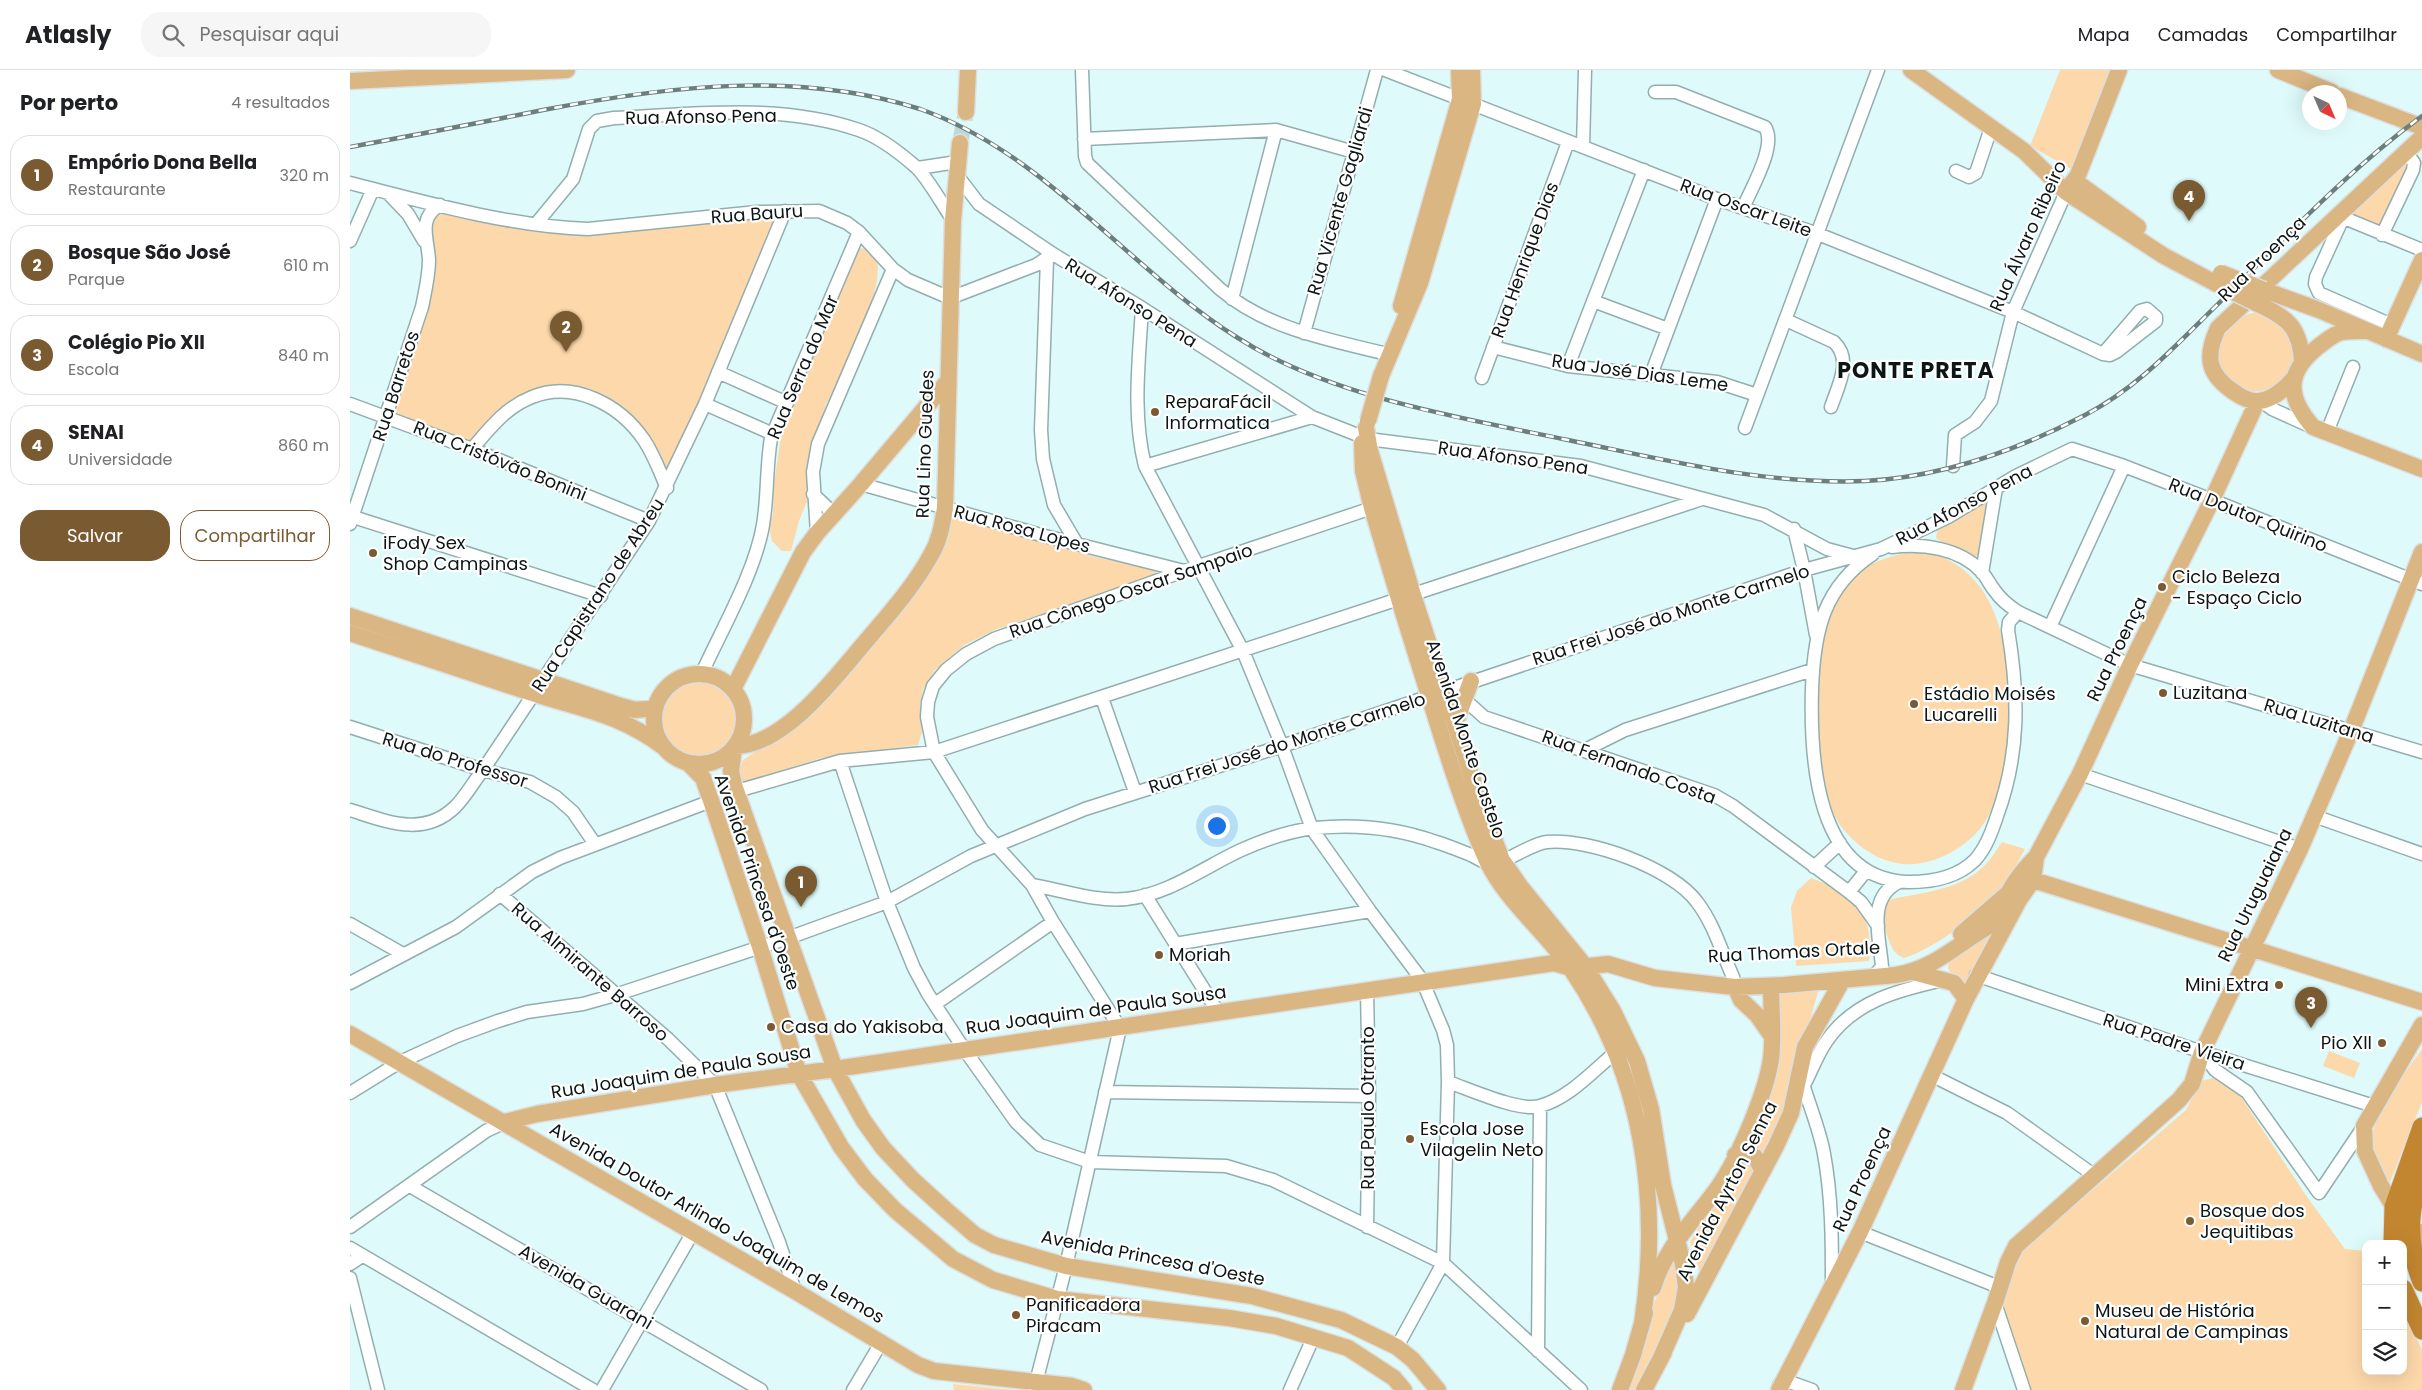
<!DOCTYPE html>
<html lang="pt">
<meta charset="utf-8">
<style>
:root{--surface:#fff;--page:#f6f6f6;--text:#202124;--muted:#757577;--line:#e0e0e0;--accent:#7a5a30}
body{margin:0;font-family:Poppins,sans-serif;background:var(--page);color:var(--text)}
.controls{position:absolute;right:15px;bottom:15px;display:grid;overflow:hidden;border-radius:10px;box-shadow:0 5px 20px #0002}
.controls button{width:45px;height:45px;display:grid;place-items:center;padding:0;border:0;border-bottom:1px solid var(--line);background:var(--surface);color:var(--text);font:25px sans-serif}
.compass{position:absolute;left:1952px;top:15px;width:45px;height:45px;border-radius:50%;background:var(--surface);box-shadow:0 5px 20px #0002;rotate:136deg}
.you{position:absolute;left:866px;top:755px;width:18px;height:18px;margin:-12px;border:4px solid #fff;border-radius:50%;background:#1a73e8;box-shadow:0 0 0 8px #1a73e833}
.badge{display:grid;place-items:center;width:32px;height:32px;border-radius:50%;background:var(--accent);color:#fff;font-size:16px;font-weight:700}
.pin{position:absolute;translate:-50% -41px;filter:drop-shadow(0 1px 2px #0008)}
.pin::after{content:'';position:absolute;top:26px;width:18px;height:15px;background:inherit;clip-path:polygon(0 0,100% 0,50% 100%)}
.list{margin:0;padding:0;list-style:none}
h2{display:flex;justify-content:space-between;align-items:center;height:65px;margin:0;padding:0 20px;font-size:21px}
h2 small{font-size:16px;font-weight:400;color:var(--muted)}
.list li{display:grid;grid-template-columns:32px 1fr auto;gap:15px;align-items:center;box-sizing:border-box;height:80px;margin:0 10px 10px;padding:0 10px;border:1px solid var(--line);border-radius:20px}
.list b{display:block;font-size:19px;white-space:nowrap}
.list p{margin:0;font-size:16px;white-space:nowrap;color:var(--muted)}
.list em{font-size:16px;font-style:normal;color:var(--muted)}
.actions{display:flex;gap:10px;padding:15px 20px}
.actions a{flex:1;padding:11px 0;border:1px solid var(--accent);border-radius:20px;text-align:center;font-size:18px;color:var(--accent)}
.actions .main{background:var(--accent);color:#fff}
.icon{flex:none;width:28px;height:28px;fill:none;stroke:currentColor;stroke-width:2;stroke-linecap:round;stroke-linejoin:round}
.map{position:relative;flex:none;width:2072px;height:1320px;overflow:hidden}
header{display:flex;align-items:center;gap:30px;box-sizing:border-box;height:70px;padding:0 25px;background:var(--surface);border-bottom:1px solid var(--line)}
header strong{font-size:24px}
nav{display:flex;gap:28px;margin-inline-start:auto;font-size:18px}
.search{width:350px;height:45px;background:var(--page);display:flex;align-items:center;gap:12px;box-sizing:border-box;padding:0 18px;border-radius:20px;color:var(--muted);font-size:19px}
main{display:flex}
aside{flex:1;background:var(--surface)}
.map>svg:first-child{display:block}
.green{fill:#fdd8aa}
.lines{fill:none;stroke-linecap:round;stroke-linejoin:round}
.major-tunnel{stroke:#bed8d8;stroke-width:16;stroke-dasharray:16 8;stroke-linecap:butt}
.minor-casing{stroke:#93aeae;stroke-width:15}
.major-casing{stroke:#dddede;stroke-width:19}
.highway-casing{stroke:#dddede;stroke-width:21}
.minor{stroke:#fff;stroke-width:12}
.major{stroke:#dab683;stroke-width:16}
.highway{stroke:#c28630;stroke-width:19}
.rail-casing{stroke:#6c7e7e;stroke-width:4.5}
.rail{stroke:#fff;stroke-width:2.5;stroke-dasharray:8;stroke-linecap:butt}
.major-bridge-casing{stroke:#dddede;stroke-width:19;stroke-linecap:butt}
.major-bridge{stroke:#dab683;stroke-width:16}
.poi-dot{fill:#7a5a30;stroke:#fff;stroke-width:2}
.labels{text-anchor:middle;stroke-width:4.5;stroke-linejoin:round;paint-order:stroke}
.street-label{font-size:18px;fill:#0c1616;stroke:#fff}
.poi-label{font-size:18px;fill:#0c1616;stroke:#fff;text-anchor:start}
.district-label{font-size:22px;font-weight:bold;letter-spacing:1px;fill:#0c1616;stroke:#fff}
</style>
<header>
<strong>Atlasly</strong>
<div class="search"><svg class="icon" aria-label="search" viewBox="0 0 24 24"><circle cx="10" cy="10" r="6"/><path d="M15 15l6 6"/></svg>Pesquisar aqui</div>
<nav><a>Mapa</a><a>Camadas</a><a>Compartilhar</a></nav>
</header>
<main>
<aside>
<h2>Por perto<small>4 resultados</small></h2>
<ul class="list">
<li><span class="badge">1</span><div><b>Empório Dona Bella</b><p>Restaurante</p></div><em>320 m</em></li>
<li><span class="badge">2</span><div><b>Bosque São José</b><p>Parque</p></div><em>610 m</em></li>
<li><span class="badge">3</span><div><b>Colégio Pio XII</b><p>Escola</p></div><em>840 m</em></li>
<li><span class="badge">4</span><div><b>SENAI</b><p>Universidade</p></div><em>860 m</em></li>
</ul>
<div class="actions"><a class="main">Salvar</a><a>Compartilhar</a></div>
</aside>
<div class="map">
<svg width="2072" height="1320" viewBox="0 0 2072 1320">
<rect width="100%" height="100%" fill="#defafa"/>
<path class="green" d="M1710,0H1763L1723,100L1680,76Z
M2057,93L2063,95L2033,157L2001,145Z
M82,139L214,159L435,141L317,418L294,370L240,327H182L122,379L35,346L63,261Z
M511,178L525,182L528,196L527,211L520,242L499,296L476,334L460,424L449,451L441,481H432L422,471L419,457L423,444L424,414L434,345L441,311L449,284L480,222L488,195Z
M1910,242L1933,251L1948,283C1945,290 1944,299 1940,305C1938,309 1931,312 1928,314C1892,338 1851,297 1875,262C1885,248 1893,244 1910,242Z
M1633,433H1638L1629,487C1626,487 1588,471 1586,468L1587,461Z
M599,446L741,486L805,500L807,507L647,559L614,575L585,600L573,619L570,634L572,662L568,675L471,688L393,713L388,707L393,690L458,647L564,520L596,475Z
M1560,482C1569,483 1580,483 1589,486C1652,510 1659,586 1660,644C1660,677 1653,716 1639,745C1623,776 1581,800 1546,793C1526,789 1507,776 1494,760C1453,712 1456,539 1510,501C1525,490 1543,486 1560,482Z
M311 650a39 39 0 1 1 78 0a39 39 0 1 1-78 0Z
M1652,772L1675,779C1669,789 1664,800 1658,810C1638,839 1588,877 1554,888C1551,887 1547,885 1545,882C1539,876 1530,844 1533,837C1535,833 1538,831 1542,829C1574,822 1612,820 1636,794C1642,788 1647,779 1652,772Z
M1461,808C1502,822 1526,846 1519,891L1446,896L1441,837L1447,821Z
M1640,864L1614,915L1603,907L1598,898L1600,889Z
M1469,919L1460,950L1443,990L1435,1038L1413,1082L1397,1074L1425,923Z
M2072,979V1032L2038,1117C2034,1109 2024,1099 2023,1090C2014,1049 2051,1010 2072,979Z
M1979,981L2010,993L2004,1008L1973,996Z
M1866,1007L1891,1027L1955,1124L1995,1179L2016,1181V1301H2053V1239L2072,1280V1320H1679L1651,1233L1674,1179L1836,1040L1851,1011Z
M1399,1092L1406,1101L1352,1209L1340,1172L1391,1093Z
M1323,1188L1329,1208V1228L1288,1320H1275L1303,1236Z
M603,1314L662,1320H604Z"/>
<g class="lines">
<path class="major-tunnel" d="M610,73L616,42"/>
<defs>
<path id="minor" d="M732,0L735,86L737,93L870,219C918,260 982,270 1041,285
M1035,0L1367,129L1468,164L1663,242L1753,284L1760,285L1766,282L1806,251V247L1797,239L1790,241L1753,284
M1305,22H1326L1415,57C1427,75 1402,117 1394,136
M734,69L926,60L1004,82
M1233,77L1235,0
M568,98L607,92
M1606,101L1619,107L1626,103L1641,58
M606,104L629,134L703,184L792,238L962,347L1018,369L1231,396L1414,445L1477,479L1503,486
M0,113C73,132 163,157 238,159L407,142L469,141L497,153L509,162L543,199L558,210L600,228L686,195L703,184
M38,123L58,144L74,171
M1987,145L2072,180
M1993,148L1966,207L1965,214L1969,223L2042,255
M186,154L223,109L239,59L247,51L264,48C344,44 431,33 509,60C530,67 550,83 566,97C578,108 593,136 603,150
M2032,165L2063,100L2064,93L2056,82
M0,171L23,119
M697,189L691,360L693,389L704,435L727,474
M882,229L926,60
M1243,231L1318,259
M792,238C789,291 782,344 795,396L893,581L932,676L962,759L1020,841L1072,910L1093,960L1097,975L1098,1012L1093,1193L1047,1277
M1436,250L1484,272C1503,290 1488,316 1481,337
M954,263L1027,0
M1143,277L1218,296L1367,312L1407,325
M1218,296L1294,100
M368,302L437,333
M1301,305L1367,129
M1132,308L1218,72
M1911,331L1922,339L1962,357
M0,334L122,379L299,451
M355,334L423,364
M1395,358L1528,0
M1977,362L2003,297
M122,379C139,359 156,337 182,327C224,310 270,335 294,370C304,385 310,402 317,418
M795,396L962,347
M1603,396L1605,365L1625,352L1641,331L1663,242L1716,122
M511,414L691,465L834,501
M463,424L484,444
M0,446L251,526
M0,454L72,237C75,222 79,206 79,190C78,169 67,148 90,135
M1444,459L1454,500L1466,565
M467,463L463,402L468,374L543,199
M1542,477C1572,473 1610,478 1632,502C1637,508 1640,515 1645,521C1651,530 1659,536 1668,542L1780,595L2072,682
M1523,484C1473,517 1464,562 1462,619C1460,687 1465,810 1559,812C1583,812 1607,808 1625,790C1636,778 1642,761 1647,746C1670,683 1669,626 1658,560L1659,552L1668,542
M1632,503L1646,418
M1700,557L1774,396
M352,603C372,559 405,502 413,455C418,426 416,397 421,368L509,162
M752,628L785,722
M1114,629L1134,647L1364,725L1383,736L1499,822L1511,832L1528,856
M0,657L133,700L180,712L206,727L223,742L245,774
M1235,680L1275,660L1462,600
M490,691L537,832L564,898L578,924L614,979L666,1052L690,1075L740,1092L876,1096L923,1110L1093,1193L1231,1320
M1730,704L1950,779
M387,721L490,691L584,682L1352,429
M0,740C36,751 73,768 105,737C116,726 124,711 133,700L299,451L355,334L435,141
M1964,746L2072,784
M1464,797L1490,773
M682,815C712,820 746,832 776,829C817,825 853,798 889,781C913,770 938,761 965,758C1005,754 1047,758 1086,772C1096,775 1106,779 1116,783C1123,785 1130,791 1138,793C1154,796 1178,774 1197,772C1239,768 1322,798 1347,832C1364,854 1372,883 1383,907L1385,917
M1499,822L1516,801
M150,824L318,969L365,1015L429,1172L445,1221
M795,825L868,942
M0,854L53,884
M825,874L1020,841
M1626,905L1852,982L2024,1036
M1522,908L1532,897C1530,867 1516,828 1549,812
M0,913L106,857L182,802L210,788L361,731
M1017,919L1019,1026L1017,1157
M585,934L703,852
M1852,982L1865,1000L1897,1022L1969,1123L2014,1056
M1583,1006L1657,1043L1745,1106
M1098,1012C1119,1019 1169,1042 1190,1036C1222,1027 1246,997 1271,978
M1448,1015L1454,1017C1461,1040 1470,1061 1474,1084C1482,1127 1482,1171 1482,1215
M1453,1017C1461,1002 1467,985 1476,972C1503,931 1549,920 1593,910
M755,1022L1019,1026
M0,1023L50,992L107,966L148,951L177,942L233,934L265,925L438,868L537,832L621,786L735,739L932,676L1454,500L1531,479L1598,447L1666,406L1722,379L1774,396L1862,430L2072,514
M60,1116L411,1320
M0,1157L136,1061L155,1052
M1510,1162L1649,1217
M0,1178L243,1320
M0,1194L12,1186
M0,1208L28,1320
M1645,1233L1674,1320
M1188,1281L1190,1037
M1429,1315L1434,1310L1462,1320
M252,1320L343,1162
M503,1320L531,1273
M684,1320L716,1196L770,958L703,852L682,815L632,760L584,682L577,647L578,632L583,616L596,600L616,584L644,569L834,501L1022,438
M940,1320L964,1266"/>
<path id="major" d="M1561,0L1674,81L1716,122L1814,186L1865,213
M1928,0L1982,22
M0,11L217,0
M1990,26L2072,57
M616,42L618,0
M1725,111L1788,157
M1718,119L1728,105L1769,0
M1914,220L1969,240L2072,284
M1906,233C1936,247 1950,256 1952,291
M1051,236L1110,29L1109,0
M2015,261C2008,261 1999,261 1992,262C1983,264 1976,271 1969,276C1936,302 1936,326 1963,357L2072,399
M2036,269L2072,190
M1031,306L1070,213L1123,34L1122,0
M1944,308C1936,318 1922,330 1909,331C1900,332 1891,327 1884,322C1857,304 1855,286 1868,258L2072,67
M1016,358L1020,381L1063,525L1130,732L1152,790L1170,816L1235,896L1263,941L1287,991L1301,1039L1313,1115L1333,1194L1336,1217L1332,1240L1310,1290
M1012,373L1013,401L1022,438C1042,507 1063,576 1085,645C1100,694 1116,744 1137,791C1157,832 1195,861 1221,899C1293,1004 1311,1130 1292,1254
M0,546L271,636L285,640L305,638
M0,563C61,583 121,603 182,623C230,639 270,644 312,676
M304 649a45 45 0 1 1 90 0a45 45 0 1 1-90 0Z
M383,619L453,482L467,463L511,414L598,311
M1105,654L1121,611
M385,676C435,676 487,605 517,570C540,543 564,516 581,485C590,470 592,455 595,438L603,150L610,73
M384,678L381,701L384,715L485,999L513,1050L533,1078L563,1110L596,1140L625,1165L644,1175L716,1196L902,1226L991,1250L1047,1277L1063,1290L1088,1320
M338,693L353,708L365,742L410,877L449,1004L491,1077L515,1109L545,1140L603,1189L643,1210L707,1229L879,1248L926,1256L998,1278L1044,1308L1054,1320
M1683,810L2072,932
M1653,835C1660,816 1672,801 1686,787
M1611,864L1657,824
M1563,902L1604,913L1616,929
M1385,917L1391,930L1407,945L1421,965
M0,964L445,1221L568,1295L584,1301L722,1316L734,1320
M155,1052L187,1044L365,1015L485,999L1204,893L1221,898L1258,894L1305,908L1385,917L1434,915L1546,905C1577,900 1598,883 1623,866C1640,855 1656,846 1669,830
M1385,1085L1405,1087L1413,1101
M2044,1137L2031,1116L2015,1081L2014,1056L2072,955
M2068,1189L2072,1162
M1303,1218C1315,1177 1345,1150 1369,1116C1389,1087 1416,1023 1421,989C1424,965 1421,940 1421,916
M1337,1244L1426,1076L1441,1043L1455,977L1492,911
M1270,1320L1283,1285L1295,1243
M1294,1320L1314,1282
M1429,1320L1510,1162L1616,929L1669,830L1683,810L1686,787L1730,704L1780,595L1862,430L1907,332
M1613,1320L1645,1233L1658,1192L1666,1176L1829,1030L1842,1014L1852,982L1950,779L2001,661L2072,482"/>
<path id="highway" d="M2072,1092C2060,1138 2054,1167 2072,1212
M2043,1174L2044,1137L2072,1057
M2053,1219L2072,1260"/>
</defs>
<use href="#minor" class="minor-casing"/>
<use href="#major" class="major-casing"/>
<use href="#highway" class="highway-casing"/>
<use href="#minor" class="minor"/>
<use href="#major" class="major"/>
<use href="#highway" class="highway"/>
<defs>
<path id="rail" d="M0,77C65,65 129,53 193,40C319,16 447,0 570,39C697,84 778,199 888,268C980,327 1112,348 1218,370C1316,390 1414,415 1515,411C1592,407 1668,380 1735,345C1789,317 1826,275 1868,234C1934,169 1997,101 2072,46"/>
</defs>
<use href="#rail" class="rail-casing"/>
<use href="#rail" class="rail"/>
<defs>
<path id="major-bridge" d="M1871,203L1914,220
M1865,213L1906,233
M1018,351L1031,306"/>
</defs>
<use href="#major-bridge" class="major-bridge-casing"/>
<use href="#major-bridge" class="major-bridge"/>
</g>
<g class="poi-dot">
<circle cx="805" cy="342" r="5"/>
<circle cx="23" cy="483" r="5"/>
<circle cx="1812" cy="517" r="5"/>
<circle cx="1813" cy="623" r="5"/>
<circle cx="1564" cy="634" r="5"/>
<circle cx="809" cy="885" r="5"/>
<circle cx="1929" cy="915" r="5"/>
<circle cx="421" cy="957" r="5"/>
<circle cx="2032" cy="973" r="5"/>
<circle cx="1060" cy="1069" r="5"/>
<circle cx="1840" cy="1151" r="5"/>
<circle cx="666" cy="1245" r="5"/>
<circle cx="1735" cy="1251" r="5"/>
</g>
<g class="labels">
<g class="street-label">
<text transform="translate(351 47) rotate(-1)" y="6">Rua Afonso Pena</text>
<text transform="translate(990 131) rotate(-74)" y="6">Rua Vicente Gagliardi</text>
<text transform="translate(1396 138) rotate(20)" y="6">Rua Oscar Leite</text>
<text transform="translate(407 144) rotate(-4)" y="6">Rua Bauru</text>
<text transform="translate(1678 166) rotate(-66)" y="6">Rua Álvaro Ribeiro</text>
<text transform="translate(1912 189) rotate(-44)" y="6">Rua Proença</text>
<text transform="translate(1175 190) rotate(-70)" y="6">Rua Henrique Dias</text>
<text transform="translate(781 233) rotate(32)" y="6">Rua Afonso Pena</text>
<text transform="translate(453 297) rotate(-67)" y="6">Rua Serra do Mar</text>
<text transform="translate(1290 303) rotate(8)" y="6">Rua José Dias Leme</text>
<text transform="translate(46 316) rotate(-72)" y="6">Rua Barretos</text>
<text transform="translate(575 374) rotate(-88)" y="6">Rua Lino Guedes</text>
<text transform="translate(1163 388) rotate(8)" y="6">Rua Afonso Pena</text>
<text transform="translate(150 391) rotate(22)" y="6">Rua Cristóvão Bonini</text>
<text transform="translate(1614 435) rotate(-28)" y="6">Rua Afonso Pena</text>
<text transform="translate(1898 445) rotate(22)" y="6">Rua Doutor Quirino</text>
<text transform="translate(672 459) rotate(15)" y="6">Rua Rosa Lopes</text>
<text transform="translate(781 521) rotate(-19)" y="6">Rua Cônego Oscar Sampaio</text>
<text transform="translate(248 525) rotate(-57)" y="6">Rua Capistrano de Abreu</text>
<text transform="translate(1321 545) rotate(-18)" y="6">Rua Frei José do Monte Carmelo</text>
<text transform="translate(1767 579) rotate(-64)" y="6">Rua Proença</text>
<text transform="translate(1969 651) rotate(17)" y="6">Rua Luzitana</text>
<text transform="translate(1116 669) rotate(71)" y="6">Avenida Monte Castelo</text>
<text transform="translate(937 673) rotate(-18)" y="6">Rua Frei José do Monte Carmelo</text>
<text transform="translate(105 690) rotate(17)" y="6">Rua do Professor</text>
<text transform="translate(1279 697) rotate(20)" y="6">Rua Fernando Costa</text>
<text transform="translate(407 812) rotate(71)" y="6">Avenida Princesa d'Oeste</text>
<text transform="translate(1905 825) rotate(-64)" y="6">Rua Uruguaiana</text>
<text transform="translate(1444 882) rotate(-3)" y="6">Rua Thomas Ortale</text>
<text transform="translate(240 902) rotate(41)" y="6">Rua Almirante Barroso</text>
<text transform="translate(746 940) rotate(-8)" y="6">Rua Joaquim de Paula Sousa</text>
<text transform="translate(1824 972) rotate(18)" y="6">Rua Padre Vieira</text>
<text transform="translate(331 1002) rotate(-9)" y="6">Rua Joaquim de Paula Sousa</text>
<text transform="translate(1018 1038) rotate(-90)" y="6">Rua Paulo Otranto</text>
<text transform="translate(1512 1109) rotate(-65)" y="6">Rua Proença</text>
<text transform="translate(1377 1121) rotate(-63)" y="6">Avenida Ayrton Senna</text>
<text transform="translate(367 1153) rotate(30)" y="6">Avenida Doutor Arlindo Joaquim de Lemos</text>
<text transform="translate(803 1188) rotate(11)" y="6">Avenida Princesa d'Oeste</text>
<text transform="translate(236 1217) rotate(30)" y="6">Avenida Guarani</text>
</g>
<g class="poi-label">
<text x="815" y="338">ReparaFácil<tspan x="815" dy="21">Informatica</tspan></text>
<text x="33" y="479">iFody Sex<tspan x="33" dy="21">Shop Campinas</tspan></text>
<text x="1822" y="513">Ciclo Beleza<tspan x="1822" dy="21">- Espaço Ciclo</tspan></text>
<text x="1823" y="629">Luzitana</text>
<text x="1574" y="630">Estádio Moisés<tspan x="1574" dy="21">Lucarelli</tspan></text>
<text x="819" y="891">Moriah</text>
<text x="1919" y="921" text-anchor="end">Mini Extra</text>
<text x="431" y="963">Casa do Yakisoba</text>
<text x="2022" y="979" text-anchor="end">Pio XII</text>
<text x="1070" y="1065">Escola Jose<tspan x="1070" dy="21">Vilagelin Neto</tspan></text>
<text x="1850" y="1147">Bosque dos<tspan x="1850" dy="21">Jequitibas</tspan></text>
<text x="676" y="1241">Panificadora<tspan x="676" dy="21">Piracam</tspan></text>
<text x="1745" y="1247">Museu de História<tspan x="1745" dy="21">Natural de Campinas</tspan></text>
</g>
<g class="district-label">
<text x="1566" y="308">PONTE PRETA</text>
</g>
</g>
</svg>
<div class="controls">
<button>+</button>
<button>−</button>
<button><svg class="icon" aria-label="layers" viewBox="0 0 24 24"><path d="M12 4l9 5-9 5-9-5zM3 14l9 5 9-5"/></svg></button>
</div>
<svg class="compass" viewBox="-18 -18 36 36"><path d="M0-13l5 13h-10z" fill="#e53935"/><path d="M0 13l5-13h-10z" fill="#757577"/></svg>
<div class="you"></div>
<div class="pin badge" style="left:451px;top:837px">1</div>
<div class="pin badge" style="left:216px;top:282px">2</div>
<div class="pin badge" style="left:1961px;top:958px">3</div>
<div class="pin badge" style="left:1839px;top:151px">4</div>
</div>
</main>
